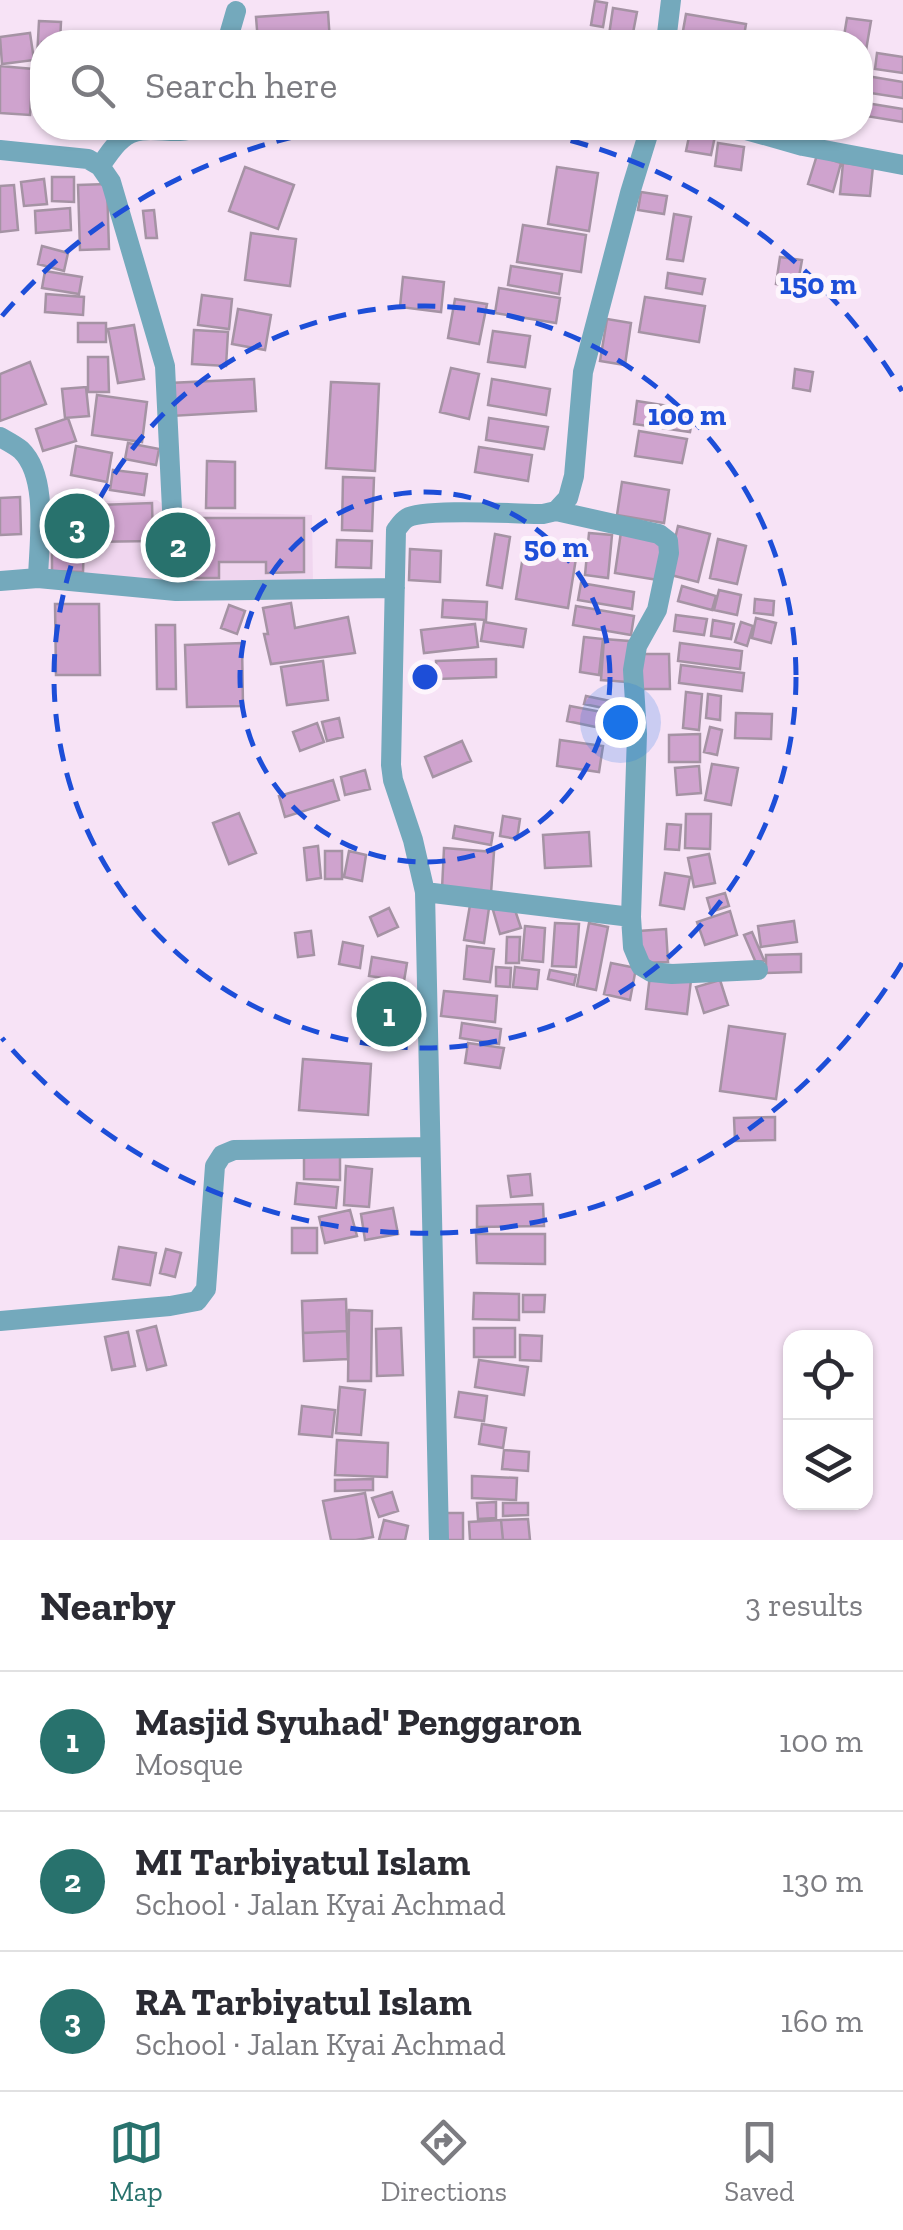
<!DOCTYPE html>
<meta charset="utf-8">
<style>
:root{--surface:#fff;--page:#f7f7f7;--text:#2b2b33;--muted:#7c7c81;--line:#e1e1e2;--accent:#28726d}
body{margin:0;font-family:"Zilla Slab",serif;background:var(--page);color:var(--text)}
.controls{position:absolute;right:30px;bottom:30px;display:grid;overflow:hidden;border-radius:20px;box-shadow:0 2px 8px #0004}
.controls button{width:90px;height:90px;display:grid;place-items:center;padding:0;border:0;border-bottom:2px solid var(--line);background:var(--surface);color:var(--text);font:50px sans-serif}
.you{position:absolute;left:620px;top:722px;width:35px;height:35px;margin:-25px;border:8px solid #fff;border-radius:50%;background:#1a73e8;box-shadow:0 0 0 15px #1a73e833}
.badge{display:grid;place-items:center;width:65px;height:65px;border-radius:50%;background:var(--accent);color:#fff;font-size:32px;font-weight:700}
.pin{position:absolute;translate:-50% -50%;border:5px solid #fff;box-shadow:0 2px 10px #0006}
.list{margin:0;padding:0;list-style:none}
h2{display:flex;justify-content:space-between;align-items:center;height:130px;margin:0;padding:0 40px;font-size:42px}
h2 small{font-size:32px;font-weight:400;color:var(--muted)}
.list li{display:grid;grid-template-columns:65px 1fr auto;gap:30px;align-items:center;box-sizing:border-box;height:140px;padding:0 40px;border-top:2px solid var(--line)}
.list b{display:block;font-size:38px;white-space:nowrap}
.list p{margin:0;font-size:32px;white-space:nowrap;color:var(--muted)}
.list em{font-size:32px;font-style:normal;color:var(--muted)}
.icon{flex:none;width:55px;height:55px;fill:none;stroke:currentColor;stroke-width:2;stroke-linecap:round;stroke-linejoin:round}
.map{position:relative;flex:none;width:903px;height:1540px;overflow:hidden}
.search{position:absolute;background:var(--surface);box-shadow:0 2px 8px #0004;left:30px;right:30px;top:30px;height:110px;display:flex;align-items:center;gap:25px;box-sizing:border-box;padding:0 35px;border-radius:40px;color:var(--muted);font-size:38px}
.sheet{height:550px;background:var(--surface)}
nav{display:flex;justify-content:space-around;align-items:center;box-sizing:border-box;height:140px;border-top:2px solid var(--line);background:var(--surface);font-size:28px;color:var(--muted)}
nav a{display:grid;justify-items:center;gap:5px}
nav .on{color:var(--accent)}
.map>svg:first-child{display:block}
.built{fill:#f0d6ef}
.building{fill:#cfa3ce;stroke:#a593a4;stroke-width:2.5}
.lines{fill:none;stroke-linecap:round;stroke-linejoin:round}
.minor{stroke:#74a9bc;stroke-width:20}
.ring{fill:none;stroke:#1d4ed8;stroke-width:5;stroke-dasharray:18 12}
.centre{fill:#1d4ed8;stroke:#fdf5fc;stroke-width:5}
.ring-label{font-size:30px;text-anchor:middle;font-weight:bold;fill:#1d4ed8;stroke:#fdf5fc;stroke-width:10;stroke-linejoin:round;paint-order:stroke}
</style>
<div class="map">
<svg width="903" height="1540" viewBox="0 0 903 1540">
<rect width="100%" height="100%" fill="#f7e3f6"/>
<path class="built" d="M157,500L172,511L312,515L313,584L43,576V502Z"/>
<path class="building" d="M595,1L607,3L603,27L591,25Z
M613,8L637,12L632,38L609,35Z
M328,12L330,42H258L256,17Z
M686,14L746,24L743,42H681Z
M847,18L871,21L864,62H860V42H843Z
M39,21L61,22L60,42H42V58H37Z
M30,33L34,60L2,64L0,37Z
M877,53L903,57V73L875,69Z
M0,66L33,69L30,115L0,113Z
M867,76L903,82V98L864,92Z
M860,102L903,109V122L860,115Z
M562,128H611L609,137L562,130Z
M690,132L715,136L711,155L686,151Z
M718,143L744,147L741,170L715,166Z
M817,155L841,163L833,192L808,184Z
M843,163L873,166L870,196L840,194Z
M245,167L294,185L278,229L229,211Z
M557,167L598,173L589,231L548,224Z
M52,177H74V202L52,201Z
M44,179L47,204L24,206L21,182Z
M107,184L109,249L80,250L78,185Z
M14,185L18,230L0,232V186Z
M641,192L667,196L664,214L638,210Z
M70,208L71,230L36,233L35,211Z
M154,210L157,238H146L143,211Z
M674,214L691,217L683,261L667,259Z
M523,225L586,235L581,272L517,262Z
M251,233L296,239L290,286L245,280Z
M42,246L68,253L64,271L38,264Z
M780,257L802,260L797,288L776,284Z
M511,266L562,274L559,294L508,285Z
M45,271L82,277L79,294L42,288Z
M668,273L705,279L702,294L666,288Z
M403,277L444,282L441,312L400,307Z
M499,288L560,298L556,323L495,313Z
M46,294L84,297L83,315L45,312Z
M202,295L232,299L229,329L198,325Z
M645,297L705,306L699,342L639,332Z
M455,299L487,304L479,344L448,338Z
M238,309L271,315L265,350L232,344Z
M607,319L631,323L625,365L600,361Z
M78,323H106V342H78Z
M134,325L144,379L118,383L108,329Z
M194,330L228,332L226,366L192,364Z
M493,331L530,336L525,367L488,362Z
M88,357H108L109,392H88Z
M30,362L46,404L0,421V374Z
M451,368L479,374L469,419L440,412Z
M795,369L813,372L810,391L793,388Z
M254,379L256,411L171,416L169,383Z
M492,379L550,389L546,415L488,405Z
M331,382L379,384L375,471L326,468Z
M86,387L89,416L65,418L62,389Z
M97,395L147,402L142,442L92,435Z
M637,401L694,410L690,432L634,424Z
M68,418L76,441L43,451L36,429Z
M489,418L548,427L544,449L486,440Z
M639,431L687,439L682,463L635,456Z
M128,443L159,449L156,465L125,459Z
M76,446L112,453L107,482L71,475Z
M479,447L532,455L528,481L475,472Z
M207,461L235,462V508H206Z
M113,470L147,474L144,495L110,490Z
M343,477L374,478L372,531L342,530Z
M622,482L669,490L664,523L617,515Z
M20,497L21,534L0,535V498Z
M152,503L153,541L84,542L83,572L52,571V543H45V507Z
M184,518H304V572L266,573V562H219V578H184Z
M678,526L710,534L698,582L667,574Z
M621,532L664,539L658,580L615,573Z
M589,533L612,535L608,578L585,575Z
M495,534L510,537L502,588L487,585Z
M718,539L746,546L737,584L710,578Z
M337,540L372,541L371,568L336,567Z
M525,544L577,552L568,608L516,599Z
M410,549L441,551L440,582L409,580Z
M581,583L634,592L632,609L578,600Z
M682,586L716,596L712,610L678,601Z
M719,590L741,595L737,615L714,610Z
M755,599L774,601L773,615L754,613Z
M443,600L487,602L486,620L442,617Z
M291,603L295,628L348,617L355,653L271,664L264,634H268L263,608Z
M55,604H99L100,675H56Z
M229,605L245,611L237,634L221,628Z
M576,606L634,616L631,635L573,625Z
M676,615L707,619L704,635L674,631Z
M756,618L776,623L771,643L752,638Z
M713,620L734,624L731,639L711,636Z
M484,622L526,629L523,647L481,641Z
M741,622L753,626L747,646L735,642Z
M475,624L478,647L424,653L421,630Z
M156,625H175L176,689H157Z
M584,637L603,639L599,675L580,672Z
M604,639L629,641L627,682L601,680Z
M242,643L243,706L187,707L185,645Z
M680,643L742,651L740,669L678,661Z
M635,654H669L670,689H636Z
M496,659V677L437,679L436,661Z
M323,661L328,700L287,705L281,667Z
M681,665L744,673L742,691L679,683Z
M686,692L702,694L699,730L683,728Z
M708,694L721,696L720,720L706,718Z
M586,696L620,703L618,711L584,704Z
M570,706L612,714L610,730L567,721Z
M736,713L772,714L771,739L735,738Z
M339,718L343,737L327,741L322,722Z
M317,723L324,742L300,751L293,732Z
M710,727L722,730L717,755L704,752Z
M700,734V762H669V735Z
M560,740L603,746L599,772L557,766Z
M462,741L471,761L433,777L425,757Z
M712,764L738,768L731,805L705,800Z
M699,766L701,793L677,795L675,768Z
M365,770L370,789L345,795L341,777Z
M333,780L339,800L285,817L279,796Z
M239,813L256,853L229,864L213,823Z
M686,814H711L710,849L685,848Z
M503,816L520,819L517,839L500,836Z
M667,824L681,825L679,850L665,849Z
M455,826L493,833L491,845L453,838Z
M589,832L591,866L545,868L543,835Z
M318,846L321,878L307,880L304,848Z
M444,848L494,852L491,893L442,889Z
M325,851H342V879H325Z
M349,851L366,855L362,881L344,877Z
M709,854L715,883L694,887L688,858Z
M665,873L690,877L684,909L660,905Z
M725,893L729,906L711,912L707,898Z
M513,904L521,928L500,934L493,910Z
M470,905L489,908L484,943L464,940Z
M389,908L398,927L378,936L370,917Z
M730,911L737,935L705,945L697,922Z
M794,921L797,942L761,947L758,926Z
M555,923L579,924L576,967L552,966Z
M589,923L608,927L596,990L577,986Z
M525,926L545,928L543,962L522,960Z
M666,929L668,962L641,963L639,931Z
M311,931L314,955L298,957L295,933Z
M752,932L764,960L756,963L744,935Z
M507,937H520L519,963H506Z
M343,942L363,946L360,968L339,964Z
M467,946L494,949L490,982L464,979Z
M801,954V972L766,973V955Z
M372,957L407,963L404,981L369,976Z
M611,963L636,968L630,1000L604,994Z
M496,967L511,968L510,987L496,986Z
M515,967L539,970L537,989L513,987Z
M550,970L576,975L574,985L548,979Z
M650,975L691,980L687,1014L646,1009Z
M720,980L728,1005L704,1013L696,987Z
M371,991L411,995L407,1038L367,1034Z
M444,991L497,996L495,1022L441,1016Z
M462,1023L501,1029L499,1044L460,1038Z
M729,1026L785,1034L776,1099L720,1091Z
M468,1043L504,1048L500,1068L465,1063Z
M303,1059L371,1064L368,1115L299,1110Z
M775,1117V1140L735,1141L734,1118Z
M304,1156H340V1180L304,1179Z
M346,1166L372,1169L369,1207L344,1205Z
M530,1174L532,1195L511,1197L508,1176Z
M297,1183L338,1187L336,1208L295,1204Z
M543,1204L544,1226L477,1227V1206Z
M393,1208L398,1234L365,1240L361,1214Z
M350,1210L357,1236L325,1243L319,1217Z
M292,1228H317V1253H292Z
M476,1234H545V1264L477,1263Z
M119,1247L156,1253L150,1285L113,1279Z
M166,1249L181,1253L175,1277L160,1273Z
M474,1293L519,1294V1320L473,1319Z
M523,1295H545L544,1312H523Z
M346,1299L347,1331L303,1333L302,1301Z
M349,1310L372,1311L371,1381H348Z
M156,1326L166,1365L147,1370L137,1331Z
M401,1328L403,1375L377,1376L376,1329Z
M474,1328H515V1357H474Z
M347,1331L348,1359L304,1361L303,1333Z
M128,1332L135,1366L112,1370L105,1337Z
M520,1335L542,1336L541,1361L520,1360Z
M479,1360L528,1367L524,1395L475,1387Z
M340,1387L365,1390L361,1435L336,1433Z
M459,1392L487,1396L484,1421L455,1417Z
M302,1406L335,1410L332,1437L299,1434Z
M482,1424L506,1428L503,1448L479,1444Z
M337,1440L388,1443L387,1477L335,1475Z
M504,1450L529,1452L528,1471L502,1469Z
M472,1476L517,1478L516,1500L472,1498Z
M373,1479V1490L335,1491V1480Z
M392,1492L398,1511L379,1517L372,1498Z
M365,1493L373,1537L356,1540H331L323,1501Z
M496,1502V1518L478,1519L477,1503Z
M503,1503H528V1515L503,1516Z
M443,1513H463V1540H443Z
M528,1519L530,1540H503L501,1520Z
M384,1520L408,1526L405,1540H379Z
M501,1520L503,1540H470L469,1522Z"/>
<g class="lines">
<path class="minor" d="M227,42L236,11
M666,42L671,0
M739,128L803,146L903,165
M0,150L88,159L100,166L111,182L165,366L176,591
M100,166C107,157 113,146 122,139C142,121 172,137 196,128
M0,437C7,441 15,445 21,450C49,477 39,541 38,578
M556,511L659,534L668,541L669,553L657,610L637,646L633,670L637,734L631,917L633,947L641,966L651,972L672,974L758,970
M0,581L38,578L176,591L395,588
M425,892L631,917
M0,1321L170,1306L197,1301L206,1289L215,1166L222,1155L234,1150L430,1147
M439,1540L425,892L413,840L393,780L391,765L396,530C400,525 402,521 407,518C424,508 519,514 543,514L556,511L568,498L574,476L583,372L630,193L650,128"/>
</g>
<g class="ring">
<circle cx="425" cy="677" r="185"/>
<circle cx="425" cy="677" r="371"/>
<path d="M902 963A556 556 0 0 1 2 1038M2 316A556 556 0 0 1 338 128M512 128A556 556 0 0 1 902 391"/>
</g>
<circle cx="425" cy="677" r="15" class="centre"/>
<g class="ring-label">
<text x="818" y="294">150 m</text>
<text x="687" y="425">100 m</text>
<text x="556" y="557">50 m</text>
</g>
</svg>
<div class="controls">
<button><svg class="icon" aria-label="locate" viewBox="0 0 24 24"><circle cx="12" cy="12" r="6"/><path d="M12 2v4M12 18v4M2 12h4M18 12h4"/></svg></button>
<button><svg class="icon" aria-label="layers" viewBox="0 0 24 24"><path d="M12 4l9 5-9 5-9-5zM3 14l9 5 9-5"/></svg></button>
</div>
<div class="you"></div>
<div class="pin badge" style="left:389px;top:1014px">1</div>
<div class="pin badge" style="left:178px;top:545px">2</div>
<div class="pin badge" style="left:77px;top:526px">3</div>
<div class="search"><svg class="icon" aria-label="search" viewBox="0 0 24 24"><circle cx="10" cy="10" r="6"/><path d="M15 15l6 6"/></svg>Search here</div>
</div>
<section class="sheet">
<h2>Nearby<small>3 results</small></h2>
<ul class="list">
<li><span class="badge">1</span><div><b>Masjid Syuhad' Penggaron</b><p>Mosque</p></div><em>100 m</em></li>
<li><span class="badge">2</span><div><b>MI Tarbiyatul Islam</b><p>School · Jalan Kyai Achmad</p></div><em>130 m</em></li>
<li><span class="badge">3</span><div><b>RA Tarbiyatul Islam</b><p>School · Jalan Kyai Achmad</p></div><em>160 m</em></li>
</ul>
</section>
<nav>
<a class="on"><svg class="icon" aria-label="map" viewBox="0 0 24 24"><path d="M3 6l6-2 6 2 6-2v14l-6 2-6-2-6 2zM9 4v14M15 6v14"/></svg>Map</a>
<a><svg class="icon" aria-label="directions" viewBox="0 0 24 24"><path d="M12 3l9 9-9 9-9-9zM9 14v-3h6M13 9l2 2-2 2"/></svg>Directions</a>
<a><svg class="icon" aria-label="saved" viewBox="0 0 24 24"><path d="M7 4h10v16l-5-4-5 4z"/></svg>Saved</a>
</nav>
